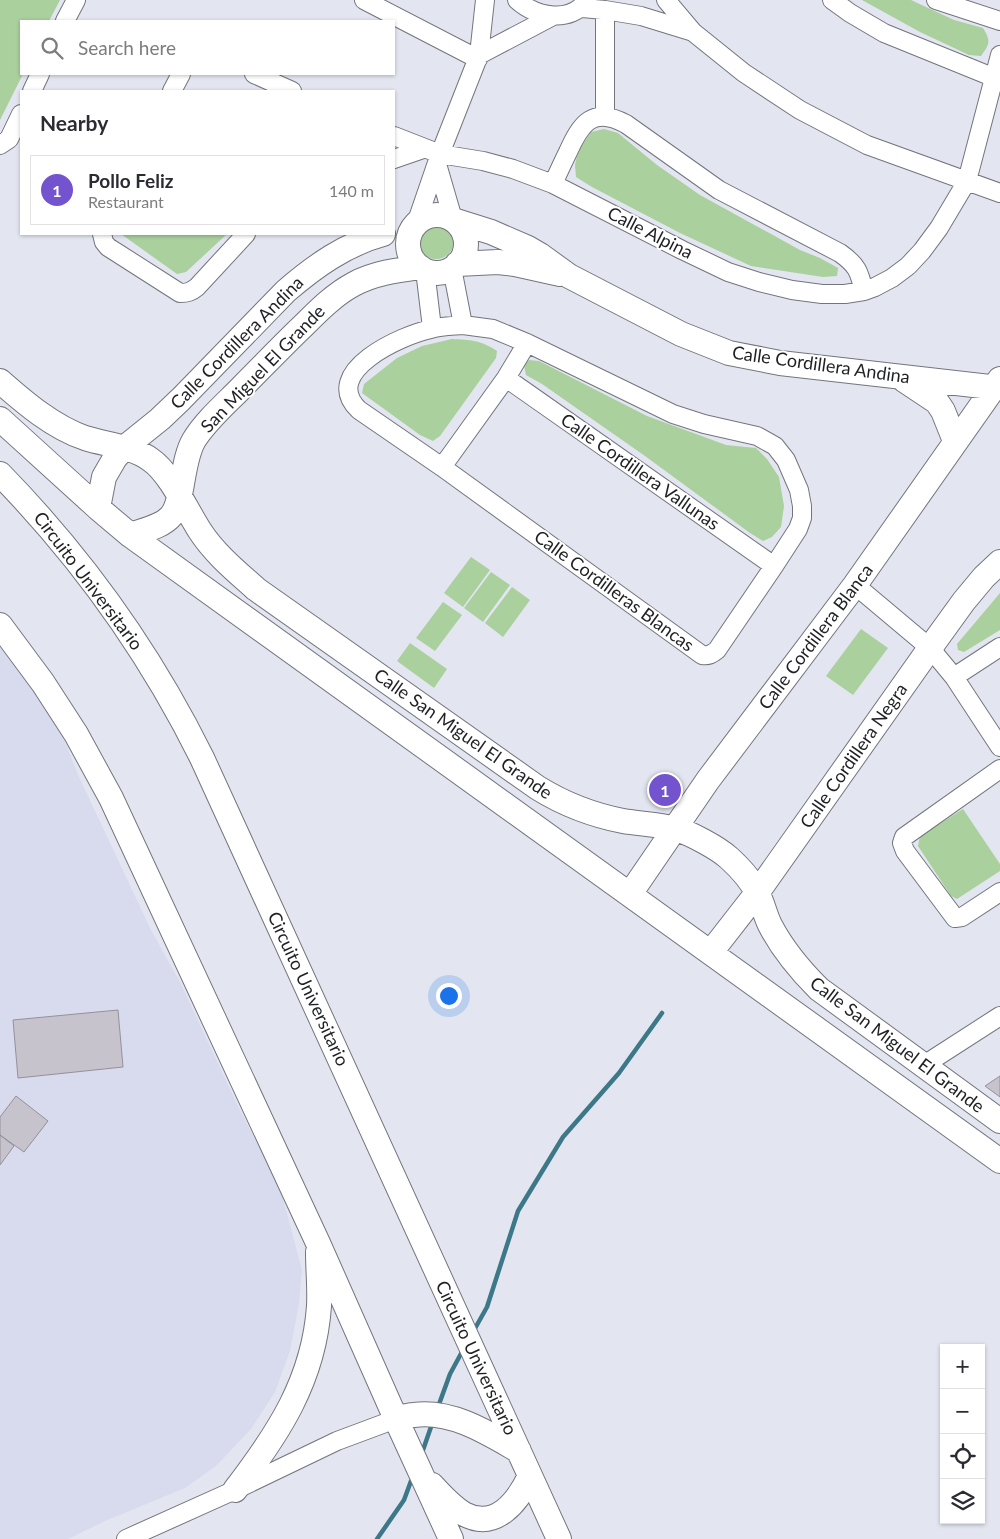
<!DOCTYPE html>
<meta charset="utf-8">
<style>
:root{--surface:#fff;--page:#f7f7f7;--text:#2b2b33;--muted:#7c7c81;--line:#e1e1e2;--accent:#7354ce}
body{margin:0;font-family:Lato,sans-serif;background:var(--page);color:var(--text)}
.controls{position:absolute;right:15px;bottom:15px;display:grid;overflow:hidden;border-radius:0px;box-shadow:0 1px 4px #0004}
.controls button{width:45px;height:45px;display:grid;place-items:center;padding:0;border:0;border-bottom:1px solid var(--line);background:var(--surface);color:var(--text);font:25px sans-serif}
.you{position:absolute;left:448px;top:995px;width:18px;height:18px;margin:-12px;border:4px solid #fff;border-radius:50%;background:#1a73e8;box-shadow:0 0 0 8px #1a73e833}
.badge{display:grid;place-items:center;width:32px;height:32px;border-radius:50%;background:var(--accent);color:#fff;font-size:16px;font-weight:700}
.pin{position:absolute;translate:-50% -50%;border:2px solid #fff;box-shadow:0 1px 5px #0006}
.list{margin:0;padding:0;list-style:none}
h2{display:flex;justify-content:space-between;align-items:center;height:65px;margin:0;padding:0 20px;font-size:21px}
h2 small{font-size:16px;font-weight:400;color:var(--muted)}
.list li{display:grid;grid-template-columns:32px 1fr auto;gap:15px;align-items:center;box-sizing:border-box;height:70px;margin:0 10px 10px;padding:0 10px;border:1px solid var(--line);border-radius:0px}
.list b{display:block;font-size:19px;white-space:nowrap}
.list p{margin:0;font-size:16px;white-space:nowrap;color:var(--muted)}
.list em{font-size:16px;font-style:normal;color:var(--muted)}
.icon{flex:none;width:28px;height:28px;fill:none;stroke:currentColor;stroke-width:2;stroke-linecap:round;stroke-linejoin:round}
.map{position:relative;flex:none;width:1000px;height:1539px;overflow:hidden}
.search{position:absolute;background:var(--surface);box-shadow:0 1px 4px #0004;left:20px;top:20px;width:375px;height:55px;display:flex;align-items:center;gap:12px;box-sizing:border-box;padding:0 18px;border-radius:0px;color:var(--muted);font-size:19px}
.panel{position:absolute;background:var(--surface);box-shadow:0 1px 4px #0004;left:20px;top:90px;width:375px;height:145px;border-radius:0px}
.map>svg:first-child{display:block}
.built{fill:#d7dbed}
.park{fill:#a9d09d}
.lines{fill:none;stroke-linecap:round;stroke-linejoin:round}
.stream{stroke:#3d7888;stroke-width:4.5}
.building{fill:#c7c3cd;stroke:#95909a}
.street-casing{stroke:#73757e;stroke-width:20}
.secondary-casing{stroke:#73757e;stroke-width:26}
.street{stroke:#fff;stroke-width:18}
.secondary{stroke:#fff;stroke-width:24}
.labels{text-anchor:middle;stroke-width:4;stroke-linejoin:round;paint-order:stroke}
.street-label{font-size:18px;fill:#1f2023;stroke:#fff}
</style>
<div class="map">
<svg width="1000" height="1539" viewBox="0 0 1000 1539">
<rect width="100%" height="100%" fill="#e3e6f0"/>
<path class="built" d="M0,643L57,722L79,777L151,930L180,982L237,1104L281,1191L302,1270L299,1304L290,1351L275,1392L251,1429L216,1466L185,1488L105,1521L68,1539H0Z"/>
<path class="park" d="M0,0H60L49,21H21V74H23L0,120Z
M862,0H911L954,20L983,28C991,41 990,44 981,56L969,55L920,32Z
M604,129L618,133L657,165L700,195L800,250L820,258L838,268L837,276L823,277L751,266L680,233L592,187L576,177L575,165L578,151L591,132Z
M418 241a18 18 0 1 1 36 0a18 18 0 1 1-36 0Z
M121,234H227L186,272L177,274Z
M452,339C470,340 481,340 497,351L496,358L440,436L433,441L420,435L362,393L364,384L397,358L422,346Z
M529,360L539,361L647,416L726,445L756,448L767,459L779,477L784,506L781,527L772,537L763,541L750,533L645,456L542,384L526,375L524,365Z
M471,557L490,570L463,607L444,593Z
M491,572L510,585L483,622L464,608Z
M512,587L530,600L503,637L485,623Z
M1000,593V630L964,652L958,650L957,644Z
M443,602L462,615L435,651L416,638Z
M861,629L888,648L853,695L826,676Z
M410,643L447,669L434,688L397,661Z
M963,809L1000,864V871L957,899L951,896L918,846L920,836Z"/>
<g class="lines">
<path class="stream" d="M473,1332L487,1307L518,1211L563,1137L619,1073L662,1013
M438,1407L450,1374L463,1350
M423,1450L432,1424
M377,1539L404,1500L411,1481"/>
</g>
<path class="building" d="M118,1010L123,1067L18,1078L13,1020Z
M1000,1076V1097L985,1086Z
M16,1096L48,1121L24,1152L0,1135V1117Z
M0,1135L14,1146L0,1165Z"/>
<g class="lines">
<defs>
<path id="street" d="M364,0L478,59
M517,0C536,17 571,24 587,0
M666,0L693,32L744,73L800,110L867,145L1000,193
M832,0L850,13L884,33L995,78
M936,0L1000,21
M582,8L605,10L641,16L693,32
M65,21L76,0
M479,55L553,16
M254,74L292,91
M32,91L40,74
M172,91L181,74
M605,116V10
M394,136L440,154L483,161L513,169L553,184L682,250L728,272L759,282L792,290L822,294H845L864,291L875,287L892,278L908,266L922,251L939,228L967,181L1000,55
M0,145L9,139L21,114
M394,159L423,149
M437,164L453,219
M553,184C558,173 563,162 568,152C581,123 593,106 626,124L719,190L840,253C857,265 859,271 864,291
M416,224L440,154L479,55L485,0
M102,234L104,242L108,247L180,293C187,293 191,292 197,287L246,234
M452,268L463,325
M425,270L432,328
M463,325L493,329L527,343L673,414L704,424L757,436L775,446L786,460L799,490L802,506V518L798,529L774,566L717,650C712,654 709,656 702,655L442,467L359,410C319,372 402,335 431,329C441,326 452,326 463,325Z
M506,378L774,566
M442,467L506,378L527,343
M855,585L930,648L954,677L1000,747
M954,677L1000,647
M1000,769L904,837L902,843L905,851L955,918L962,917L1000,892
M924,1065L1000,1016
M126,1539L235,1490L337,1441L396,1419"/>
<path id="secondary" d="M408 244a29 29 0 1 1 58 0a29 29 0 1 1-58 0Z
M456,221L491,232L528,248L540,255L569,276L681,334L729,353L780,363L1000,388
M457,264L498,262L515,264L560,274
M904,380L937,402L943,411L955,441
M0,381C25,403 53,427 85,438C107,445 132,446 151,460C170,473 187,511 200,531C215,554 236,571 256,589L538,788C564,804 592,815 623,821C640,824 659,824 676,829C690,833 718,848 729,858C740,868 751,880 758,894C763,904 765,915 770,925C783,950 800,970 819,989L1000,1121
M0,419L98,508L130,535L1000,1161
M0,474C82,558 150,653 202,758L559,1539
M98,508L104,477L115,458L124,448L160,419L181,399L286,291C315,266 346,244 383,234
M130,535C143,530 162,527 171,516C184,502 181,462 194,440C207,419 228,402 245,384C265,364 284,344 304,325C319,310 335,294 354,284C374,273 398,270 420,267
M0,625L43,683L76,734L111,798L318,1243L396,1419L451,1539
M630,894L708,780L855,585L1000,379
M711,952L757,893L930,648L964,601L984,577L1000,562
M396,1419C402,1417 408,1415 414,1415C452,1410 488,1433 519,1451
M432,1485C442,1496 452,1507 464,1514C496,1531 518,1501 530,1476
M235,1490C278,1434 314,1380 319,1306C320,1288 318,1270 318,1252"/>
</defs>
<use href="#street" class="street-casing"/>
<use href="#secondary" class="secondary-casing"/>
<use href="#street" class="street"/>
<use href="#secondary" class="secondary"/>
</g>
<g class="labels">
<g class="street-label">
<text transform="translate(650 233) rotate(27)" y="6">Calle Alpina</text>
<text transform="translate(237 343) rotate(-45)" y="6">Calle Cordillera Andina</text>
<text transform="translate(821 365) rotate(8)" y="6">Calle Cordillera Andina</text>
<text transform="translate(263 369) rotate(-46)" y="6">San Miguel El Grande</text>
<text transform="translate(640 472) rotate(35)" y="6">Calle Cordillera Vallunas</text>
<text transform="translate(88 581) rotate(53)" y="6">Circuito Universitario</text>
<text transform="translate(614 591) rotate(36)" y="6">Calle Cordilleras Blancas</text>
<text transform="translate(816 637) rotate(-53)" y="6">Calle Cordillera Blanca</text>
<text transform="translate(463 734) rotate(35)" y="6">Calle San Miguel El Grande</text>
<text transform="translate(854 756) rotate(-55)" y="6">Calle Cordillera Negra</text>
<text transform="translate(308 989) rotate(65)" y="6">Circuito Universitario</text>
<text transform="translate(897 1045) rotate(37)" y="6">Calle San Miguel El Grande</text>
<text transform="translate(476 1358) rotate(65)" y="6">Circuito Universitario</text>
</g>
</g>
</svg>
<div class="controls">
<button>+</button>
<button>−</button>
<button><svg class="icon" aria-label="locate" viewBox="0 0 24 24"><circle cx="12" cy="12" r="6"/><path d="M12 2v4M12 18v4M2 12h4M18 12h4"/></svg></button>
<button><svg class="icon" aria-label="layers" viewBox="0 0 24 24"><path d="M12 4l9 5-9 5-9-5zM3 14l9 5 9-5"/></svg></button>
</div>
<div class="you"></div>
<div class="pin badge" style="left:665px;top:790px">1</div>
<div class="search"><svg class="icon" aria-label="search" viewBox="0 0 24 24"><circle cx="10" cy="10" r="6"/><path d="M15 15l6 6"/></svg>Search here</div>
<section class="panel">
<h2>Nearby<small></small></h2>
<ul class="list">
<li><span class="badge">1</span><div><b>Pollo Feliz</b><p>Restaurant</p></div><em>140 m</em></li>
</ul>
</section>
</div>
